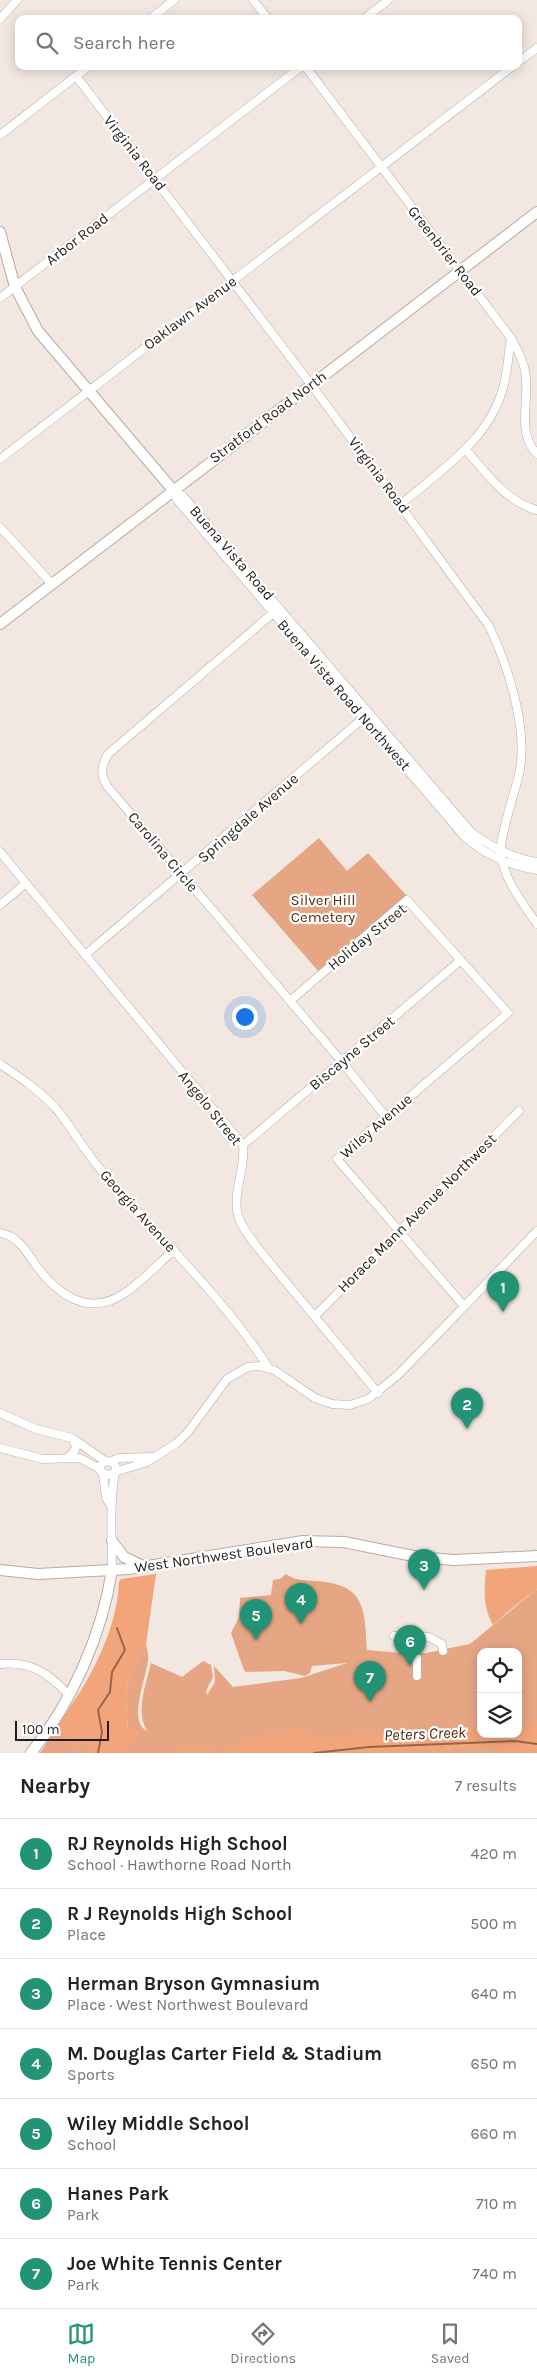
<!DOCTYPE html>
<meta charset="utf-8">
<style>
:root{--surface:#fff;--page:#f2f2f2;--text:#222;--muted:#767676;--line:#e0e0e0;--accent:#229375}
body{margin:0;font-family:Karla,sans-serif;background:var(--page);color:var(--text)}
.controls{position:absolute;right:15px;bottom:15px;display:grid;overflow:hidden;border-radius:10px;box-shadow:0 2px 12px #0003}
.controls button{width:45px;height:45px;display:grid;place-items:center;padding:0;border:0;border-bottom:1px solid var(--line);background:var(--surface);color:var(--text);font:25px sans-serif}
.scale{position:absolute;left:15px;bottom:12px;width:94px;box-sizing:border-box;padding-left:5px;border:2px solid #221d1b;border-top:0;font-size:14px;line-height:18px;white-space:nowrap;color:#221d1b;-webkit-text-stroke:4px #fff;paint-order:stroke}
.you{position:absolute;left:244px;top:1016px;width:18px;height:18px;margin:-12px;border:4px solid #fff;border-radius:50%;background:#1a73e8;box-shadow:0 0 0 8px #1a73e833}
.badge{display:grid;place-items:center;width:32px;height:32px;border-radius:50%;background:var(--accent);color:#fff;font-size:16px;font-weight:700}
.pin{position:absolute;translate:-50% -41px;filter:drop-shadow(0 1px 2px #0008)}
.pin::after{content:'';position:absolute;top:26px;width:18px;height:15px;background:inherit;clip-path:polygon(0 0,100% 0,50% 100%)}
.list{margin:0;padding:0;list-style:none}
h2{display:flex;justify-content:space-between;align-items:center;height:65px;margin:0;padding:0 20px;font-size:21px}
h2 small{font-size:16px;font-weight:400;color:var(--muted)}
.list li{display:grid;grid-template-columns:32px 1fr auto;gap:15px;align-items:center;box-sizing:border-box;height:70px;padding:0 20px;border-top:1px solid var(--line)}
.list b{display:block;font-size:19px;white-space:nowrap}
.list p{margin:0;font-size:16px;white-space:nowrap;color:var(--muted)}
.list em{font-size:16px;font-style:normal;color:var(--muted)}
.icon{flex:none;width:28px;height:28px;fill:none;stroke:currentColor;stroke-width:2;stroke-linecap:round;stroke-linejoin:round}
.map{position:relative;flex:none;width:537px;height:1753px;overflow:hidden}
.search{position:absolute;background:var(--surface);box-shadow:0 2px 12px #0003;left:15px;right:15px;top:15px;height:55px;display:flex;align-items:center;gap:12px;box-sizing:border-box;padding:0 18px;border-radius:10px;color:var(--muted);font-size:19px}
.sheet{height:555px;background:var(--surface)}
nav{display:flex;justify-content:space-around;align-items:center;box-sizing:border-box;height:70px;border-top:1px solid var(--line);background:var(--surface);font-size:14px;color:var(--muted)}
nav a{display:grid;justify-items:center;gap:2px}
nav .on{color:var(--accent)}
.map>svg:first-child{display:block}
.green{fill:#e6a684;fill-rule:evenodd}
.forest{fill:#f2a47a}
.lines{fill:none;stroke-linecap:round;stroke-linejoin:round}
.stream{stroke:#9a6446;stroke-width:2}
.street-casing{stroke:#b6aba5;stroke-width:9}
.secondary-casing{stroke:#b6aba5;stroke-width:12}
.street{stroke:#fff;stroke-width:8}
.secondary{stroke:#fff;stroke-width:10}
.labels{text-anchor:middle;stroke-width:4.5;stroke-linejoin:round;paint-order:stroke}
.street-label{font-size:15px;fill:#221d1b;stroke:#fff}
.park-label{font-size:15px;fill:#5b2a0a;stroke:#fff}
.water-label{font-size:16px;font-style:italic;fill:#4e1e00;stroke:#fff}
</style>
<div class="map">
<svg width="537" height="1753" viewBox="0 0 537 1753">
<rect width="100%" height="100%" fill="#f3e7e1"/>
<path class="green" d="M319,838L347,871L368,853L407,896L319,972L252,895Z
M286,1574C296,1581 304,1580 315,1581C364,1584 365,1606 367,1650L401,1653L402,1656L403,1653H426L470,1644L537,1589V1753H40L79,1693L128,1728L126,1702L128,1682L146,1644C147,1650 149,1654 148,1660C147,1677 127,1722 147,1731C135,1711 146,1685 151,1663L182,1677L203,1661L211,1665L213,1677L206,1691L207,1695L215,1682L214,1666L233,1687L301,1678L347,1663L312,1666L310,1673L305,1676L284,1671L246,1672L244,1670L231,1633L239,1617L240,1598L271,1595L273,1580L280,1579ZM481,1652H518V1734H481Z"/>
<path class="forest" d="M537,1566V1589L511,1609L493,1625C483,1607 484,1591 486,1570Z
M156,1574L146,1644L128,1682L126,1702L128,1728L140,1730L138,1738L120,1753H89L91,1749L84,1744L76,1748L67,1744L58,1727C86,1685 117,1634 119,1582L121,1579Z
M518,1725H537V1753H499V1748L410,1750L381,1753H158L196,1747L224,1751L237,1746L253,1736L295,1729L321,1739L405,1728L416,1733L481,1726V1734H518Z"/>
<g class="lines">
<path class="stream" d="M98,1753L102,1732L98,1710L110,1692L112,1672L125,1650L117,1628
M314,1753L369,1747L515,1741L537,1744"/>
<defs>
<path id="street" d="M253,0L268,19
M0,19L17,0
M150,19L174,0
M364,19L388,0
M518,62L537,48
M305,66L511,338C517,349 523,359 525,371C531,399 515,431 537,454
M76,76L316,391L489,626C508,665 529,731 519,774C515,792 499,838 501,853C503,879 523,903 537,924
M0,135L89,66
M0,298L302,66
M465,449C485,471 507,503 537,510
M0,459L513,66
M173,490L178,501L463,835C484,855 508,865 537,870
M173,490L183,496L471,832C491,847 511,858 537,862
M401,504C440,471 489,440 503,388C508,372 508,354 511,338
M0,527L52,584
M279,608L108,754C101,767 100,773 107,786L342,1062L386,1117
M0,852L243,1145C246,1168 232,1192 238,1215C241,1228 253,1241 261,1252L378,1393
M0,905L26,883
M85,955L367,715
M290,1001L407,900L508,1013L337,1159L464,1306
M0,1064C21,1078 42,1092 59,1112C75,1133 88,1156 106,1176C161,1239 223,1298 269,1368
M243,1145L461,960
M0,1233C17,1236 24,1248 33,1261C54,1292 87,1319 125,1293C143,1281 158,1264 174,1250
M315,1316L519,1111
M0,1413L36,1429L72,1438L105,1461
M0,1448L43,1459L80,1458L100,1469
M67,1458L74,1452L76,1447L72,1438
M112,1461L119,1458L152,1457
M115,1472L147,1462L177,1443L188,1432L227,1379L248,1367L259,1366L274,1370L315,1398L332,1404L350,1405L368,1399L398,1375L537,1231
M103,1474L106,1498L111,1506
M112,1570C112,1536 109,1500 116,1467L112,1461L103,1462L100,1467L101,1472L108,1475L113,1474
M394,1636L429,1637L442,1644L443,1651
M0,1664C31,1661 48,1673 68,1694
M417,1676V1658"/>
<path id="secondary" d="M0,232L15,287L38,331L173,490
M0,624L537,212
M112,1541L124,1557L143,1566
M0,1570L38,1574L129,1569L303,1541L344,1542L418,1557L454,1560L537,1556
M31,1753C72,1702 102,1635 112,1570"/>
</defs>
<use href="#street" class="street-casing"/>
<use href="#secondary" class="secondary-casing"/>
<use href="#street" class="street"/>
<use href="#secondary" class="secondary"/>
</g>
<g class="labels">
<g class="street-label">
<text transform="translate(135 153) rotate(52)" y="5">Virginia Road</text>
<text transform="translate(77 239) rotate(-38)" y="5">Arbor Road</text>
<text transform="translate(445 251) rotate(52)" y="5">Greenbrier Road</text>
<text transform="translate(190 313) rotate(-37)" y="5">Oaklawn Avenue</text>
<text transform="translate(268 417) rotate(-37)" y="5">Stratford Road North</text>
<text transform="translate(379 475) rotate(53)" y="5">Virginia Road</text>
<text transform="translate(232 553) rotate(49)" y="5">Buena Vista Road</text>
<text transform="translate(344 695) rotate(49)" y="5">Buena Vista Road Northwest</text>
<text transform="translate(248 818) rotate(-41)" y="5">Springdale Avenue</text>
<text transform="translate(163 852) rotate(50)" y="5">Carolina Circle</text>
<text transform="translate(367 937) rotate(-39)" y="5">Holiday Street</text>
<text transform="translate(352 1053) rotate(-40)" y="5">Biscayne Street</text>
<text transform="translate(210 1108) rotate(51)" y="5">Angelo Street</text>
<text transform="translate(376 1126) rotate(-41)" y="5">Wiley Avenue</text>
<text transform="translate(138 1211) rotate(48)" y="5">Georgia Avenue</text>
<text transform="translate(417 1213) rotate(-45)" y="5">Horace Mann Avenue Northwest</text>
<text transform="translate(224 1555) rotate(-8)" y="5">West Northwest Boulevard</text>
</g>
<g class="park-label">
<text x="323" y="905">Silver Hill<tspan x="323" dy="17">Cemetery</tspan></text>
</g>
<g class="water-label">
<text transform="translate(425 1733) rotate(-2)" y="6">Peters Creek</text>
</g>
</g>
</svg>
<div class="controls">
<button><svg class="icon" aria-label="locate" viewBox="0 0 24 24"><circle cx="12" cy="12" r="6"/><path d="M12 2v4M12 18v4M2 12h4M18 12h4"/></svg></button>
<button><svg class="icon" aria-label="layers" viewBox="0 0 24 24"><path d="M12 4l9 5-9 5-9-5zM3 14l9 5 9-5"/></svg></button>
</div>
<div class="scale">100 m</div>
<div class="you"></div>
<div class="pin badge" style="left:503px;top:1312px">1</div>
<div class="pin badge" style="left:467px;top:1429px">2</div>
<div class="pin badge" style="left:424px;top:1590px">3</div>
<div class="pin badge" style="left:301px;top:1624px">4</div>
<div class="pin badge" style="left:256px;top:1640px">5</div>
<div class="pin badge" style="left:410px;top:1666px">6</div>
<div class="pin badge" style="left:370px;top:1702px">7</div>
<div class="search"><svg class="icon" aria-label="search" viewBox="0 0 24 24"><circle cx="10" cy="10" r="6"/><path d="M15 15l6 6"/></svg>Search here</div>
</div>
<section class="sheet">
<h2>Nearby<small>7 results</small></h2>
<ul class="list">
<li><span class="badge">1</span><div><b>RJ Reynolds High School</b><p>School · Hawthorne Road North</p></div><em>420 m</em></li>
<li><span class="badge">2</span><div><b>R J Reynolds High School</b><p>Place</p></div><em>500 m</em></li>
<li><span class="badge">3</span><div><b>Herman Bryson Gymnasium</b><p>Place · West Northwest Boulevard</p></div><em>640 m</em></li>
<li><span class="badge">4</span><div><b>M. Douglas Carter Field &amp; Stadium</b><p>Sports</p></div><em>650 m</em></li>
<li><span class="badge">5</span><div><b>Wiley Middle School</b><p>School</p></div><em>660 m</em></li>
<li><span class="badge">6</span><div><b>Hanes Park</b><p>Park</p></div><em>710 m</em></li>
<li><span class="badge">7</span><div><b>Joe White Tennis Center</b><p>Park</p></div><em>740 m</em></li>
</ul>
</section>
<nav>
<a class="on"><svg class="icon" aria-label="map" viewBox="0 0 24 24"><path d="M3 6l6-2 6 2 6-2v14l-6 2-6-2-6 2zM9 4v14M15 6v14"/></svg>Map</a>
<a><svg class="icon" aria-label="directions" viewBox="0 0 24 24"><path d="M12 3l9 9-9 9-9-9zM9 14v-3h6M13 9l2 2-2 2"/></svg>Directions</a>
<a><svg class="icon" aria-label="saved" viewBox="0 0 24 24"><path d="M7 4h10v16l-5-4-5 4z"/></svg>Saved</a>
</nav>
